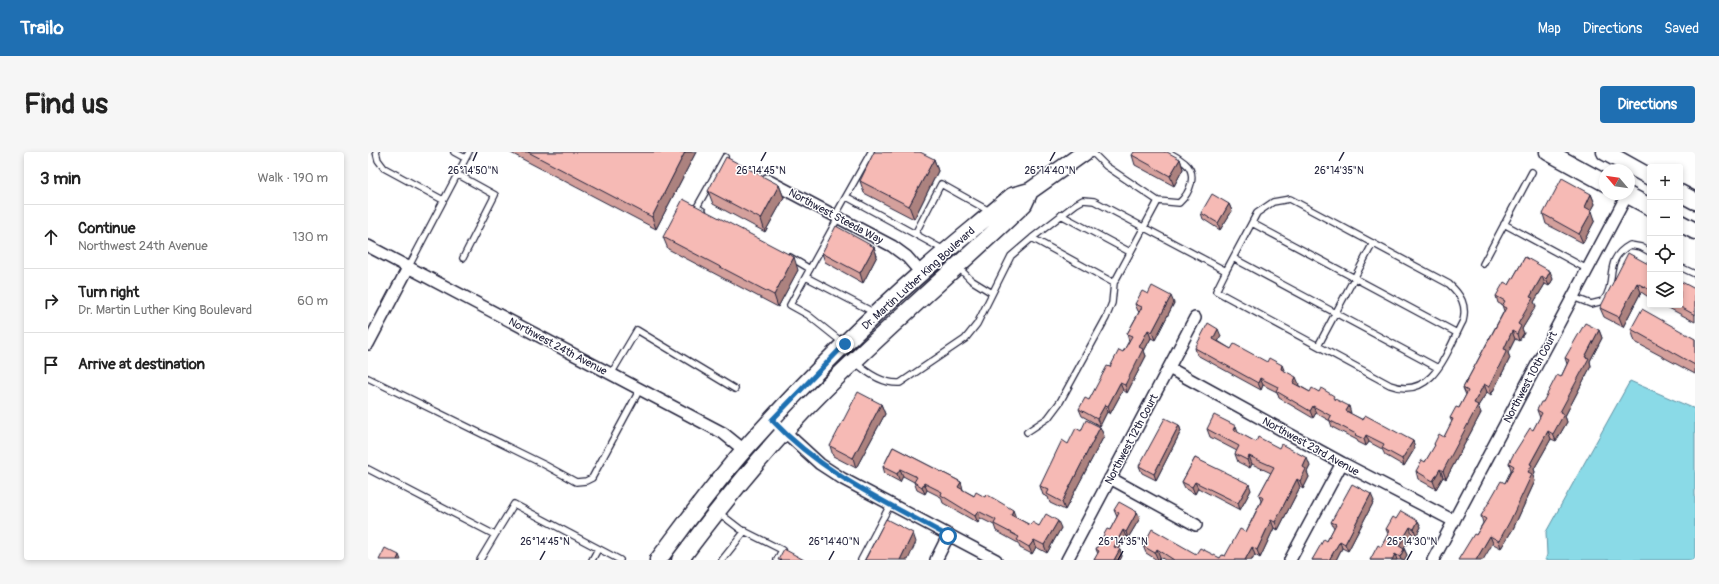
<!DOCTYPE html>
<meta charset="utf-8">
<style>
:root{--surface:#fff;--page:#f6f6f6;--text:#222;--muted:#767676;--line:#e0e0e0;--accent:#1f6fb2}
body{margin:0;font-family:Pangolin,sans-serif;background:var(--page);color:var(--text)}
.controls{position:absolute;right:12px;top:12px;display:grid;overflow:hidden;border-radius:4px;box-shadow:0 2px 6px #0003}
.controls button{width:36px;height:36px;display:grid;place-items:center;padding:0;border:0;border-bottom:1px solid var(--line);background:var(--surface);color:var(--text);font:20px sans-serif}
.compass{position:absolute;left:1231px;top:12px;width:36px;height:36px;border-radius:50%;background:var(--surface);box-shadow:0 2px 6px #0003;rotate:299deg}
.stop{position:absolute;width:12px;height:12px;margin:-9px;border:3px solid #1f6fb2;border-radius:50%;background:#fff}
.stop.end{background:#1f6fb2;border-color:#fff;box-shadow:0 1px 4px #0008}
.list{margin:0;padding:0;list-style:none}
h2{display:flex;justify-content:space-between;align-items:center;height:52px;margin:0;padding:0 16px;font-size:17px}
h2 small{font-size:13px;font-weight:400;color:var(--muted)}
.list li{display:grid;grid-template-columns:26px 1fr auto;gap:12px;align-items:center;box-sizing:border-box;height:64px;padding:0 16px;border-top:1px solid var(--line)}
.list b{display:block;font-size:15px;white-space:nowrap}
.list p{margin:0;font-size:13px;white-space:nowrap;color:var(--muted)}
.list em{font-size:13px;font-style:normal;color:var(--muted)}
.icon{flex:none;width:22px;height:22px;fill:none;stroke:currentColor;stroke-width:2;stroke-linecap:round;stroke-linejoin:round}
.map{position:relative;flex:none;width:1327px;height:408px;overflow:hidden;border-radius:4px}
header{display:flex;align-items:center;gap:24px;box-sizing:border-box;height:56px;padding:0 20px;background:var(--accent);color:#fff}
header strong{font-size:19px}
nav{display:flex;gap:22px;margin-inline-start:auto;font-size:14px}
.intro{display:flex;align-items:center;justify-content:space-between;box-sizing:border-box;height:96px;padding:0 24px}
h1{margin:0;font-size:28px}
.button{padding:10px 18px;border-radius:4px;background:var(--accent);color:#fff;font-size:14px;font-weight:700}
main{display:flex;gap:24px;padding:0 24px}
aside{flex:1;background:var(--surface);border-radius:4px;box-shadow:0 2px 6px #0003}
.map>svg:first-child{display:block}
.water{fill:#8adae7;stroke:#6090a2}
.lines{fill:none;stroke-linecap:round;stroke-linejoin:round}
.service-casing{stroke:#22223b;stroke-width:8}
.minor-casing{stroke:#22223b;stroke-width:14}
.secondary-casing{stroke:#22223b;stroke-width:19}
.service{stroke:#fff;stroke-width:5.5}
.minor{stroke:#fff;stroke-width:11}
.secondary{stroke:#fff;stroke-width:16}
.wall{fill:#d4a09c;stroke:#22223b}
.shaded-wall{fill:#ac827f;stroke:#22223b}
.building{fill:#f6bab5;stroke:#22223b}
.route{stroke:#1f6fb2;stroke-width:5}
.ticks{fill:none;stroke:#22223b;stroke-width:1.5}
.labels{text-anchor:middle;stroke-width:3;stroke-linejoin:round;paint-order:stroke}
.street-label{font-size:11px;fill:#22223b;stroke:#fff}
.ticks-label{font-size:10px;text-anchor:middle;fill:#22223b;stroke:#fff;stroke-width:3;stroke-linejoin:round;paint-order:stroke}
</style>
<header>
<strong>Trailo</strong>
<nav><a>Map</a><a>Directions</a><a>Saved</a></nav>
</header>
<div class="intro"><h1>Find us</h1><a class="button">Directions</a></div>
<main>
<aside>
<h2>3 min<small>Walk · 190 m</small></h2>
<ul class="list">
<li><svg class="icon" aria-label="ahead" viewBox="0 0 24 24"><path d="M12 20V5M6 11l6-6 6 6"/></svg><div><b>Continue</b><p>Northwest 24th Avenue</p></div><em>130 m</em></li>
<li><svg class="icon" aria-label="right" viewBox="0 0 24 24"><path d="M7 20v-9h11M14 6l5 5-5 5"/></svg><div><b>Turn right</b><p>Dr. Martin Luther King Boulevard</p></div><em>60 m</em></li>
<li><svg class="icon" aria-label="arrive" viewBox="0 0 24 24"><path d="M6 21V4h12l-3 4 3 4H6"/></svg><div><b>Arrive at destination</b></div></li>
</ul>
</aside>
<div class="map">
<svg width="1327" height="408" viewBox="0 0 1327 408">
<rect width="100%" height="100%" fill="#fff"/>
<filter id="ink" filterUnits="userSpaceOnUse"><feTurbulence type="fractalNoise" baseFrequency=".025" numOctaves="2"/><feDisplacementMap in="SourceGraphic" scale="8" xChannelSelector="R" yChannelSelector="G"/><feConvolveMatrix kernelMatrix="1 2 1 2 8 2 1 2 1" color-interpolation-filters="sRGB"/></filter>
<g filter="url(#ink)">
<path class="water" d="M1262,229L1327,257V408H1177L1179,403L1178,380Z"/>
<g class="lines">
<defs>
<path id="service" d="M8,0L10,8L16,16L75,48
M86,0L97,6
M89,22L127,43L95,106
M479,45L576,98
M790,49L811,51C822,41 830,22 817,11C812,7 806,3 800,0
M335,59L329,55L357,5
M693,63L762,100
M467,64L503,0
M470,66L422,153L440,163L475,191
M884,71L1089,181
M1136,72L1219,117
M547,82L573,32L623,60
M664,86L708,52L715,48L726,49L858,119L848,139L1022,233C1065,249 1079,199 1095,169C1099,153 1093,143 1081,132L922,47L905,50L889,61L858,119
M422,105L442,117
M865,106L1070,216
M1115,112L1164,20
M590,115L603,128L624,141
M1312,115L1327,122
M40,116L101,0
M438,125L507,161
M1205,145L1223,152L1235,149C1250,131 1234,108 1262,93L1273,95L1282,100
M950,194L1005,91
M487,210C499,221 515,232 532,231L597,187L609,172L643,104L664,86L746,131L790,49L738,14L724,0
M243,222L269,178L367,237
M0,226L177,313L208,330L218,329L224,326L272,237
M659,280L680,266L692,250L738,166L744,151L746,131
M0,317L127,383L146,352L252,408
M350,360L372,377L414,398L409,408
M112,408L127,383
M224,408L230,397
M354,408L377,379
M493,408L522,353"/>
<path id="minor" d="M399,28L524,94L539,105L553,121
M0,94L355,281L376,298
M0,192L40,116
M801,216L974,311L1086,369
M404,268L452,312L475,327L628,408
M742,326L828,373
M568,408L580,384
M699,408L827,166
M922,408L974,311
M1065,408L1259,43"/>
<path id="secondary" d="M1180,0L1237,31
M1237,0L1282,25
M1312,41L1327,49
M1258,42L1282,55
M1312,71L1327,79
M290,408C318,371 345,333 376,298C431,236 491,175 554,120C583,94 614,70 644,44L662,39L717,0
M312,408C355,350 401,293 452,242C518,176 589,116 656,52L662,39"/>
</defs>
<use href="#service" class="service-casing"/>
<use href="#minor" class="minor-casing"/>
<use href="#secondary" class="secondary-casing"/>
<use href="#service" class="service"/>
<use href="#minor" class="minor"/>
<use href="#secondary" class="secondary"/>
</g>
<path class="wall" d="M141,0H328L288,77Z
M764,3L812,7L815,17L806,34L767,13Z
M566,7L570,19L546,67L496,41L492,29Z
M411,33L416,46L397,80L345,52L340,39Z
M1223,42L1227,52L1223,59L1227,68L1215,91L1178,72L1175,62Z
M861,52L864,59L852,78L835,67L833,61Z
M295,85L430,118L410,155L300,97Z
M506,95L509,104L495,131L457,110L454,101Z
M1157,105L1185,127L1181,134L1177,132L1166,150L1168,154L1154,177L1156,181L1151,189L1147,187L1140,201L1142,206L1123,243L1119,240L1110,254L1113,261L1078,327L1075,325L1068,337L1050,327L1048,319L1057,310L1067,294L1066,292L1076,285L1084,270L1082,266L1091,256L1098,243L1095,236L1136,159L1134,153L1130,151L1128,144L1141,133Z
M1282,113V146L1273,140L1255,175L1236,165L1232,156Z
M1327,137V170L1295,153H1312Z
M780,142L806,151L787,188L783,186L776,199L778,204L759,241L755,238L742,262L739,260L732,274L714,264L711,257L721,248L742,215L755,200L761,189L759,182L771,160L770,159L767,152Z
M1263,177L1327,187V222L1267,190Z
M1231,178L1234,186L1222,209L1223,214L1197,264L1199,270L1188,289L1183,287L1166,317L1167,320L1165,324L1167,329L1145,377L1133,396L1108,383L1115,371L1113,364L1137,331L1143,318L1141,311L1165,278L1172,266L1169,258L1193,225L1199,212L1197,206Z
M853,184L850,189L863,197L916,219L931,232L930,233L942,240H951L968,248L983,262L995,268L1045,289L1047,296L1036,314L1017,303L1014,297L1001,290L998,294L990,290L989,288L964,275L962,269L948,261L945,266L911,246L909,240L895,233L893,238L829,203L827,196Z
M513,252L517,262L488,316L465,304L462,294Z
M811,273L813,279L788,328L774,321L771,314Z
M732,275L736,284L697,358L682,351L680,345L675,343L672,334L700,292L713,279Z
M839,277L870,281L888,290L942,314L939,320L941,325L935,337L932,335L910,378L906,376L892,406L887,403L884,408H797L792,405L791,408H789L778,401L775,394L852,406L857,404L878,380L893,349L891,343L903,321L884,312L882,316L870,310L867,302L869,299L842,285Z
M525,295L593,330L595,338L662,373L693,376L679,401L668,395L664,402L652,396L650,391L628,379L626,373L612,366L610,371L575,351L573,345L559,338L557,342L549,338L546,330L535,324L532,330L517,322L515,315Z
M827,306L883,338L872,358L830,336L827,342L817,336L814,330Z
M1006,349L980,399L974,396L968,408H944L959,389L966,376L963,370Z
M746,358L769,360L772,366L760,386L758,385L751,397L754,404L752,408H726L730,402L728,397L742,378L749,365Z
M1028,367L1050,369L1053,375L1048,384L1044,382L1036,396L1039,403L1036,408H1002L1013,395L1020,382L1018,377Z"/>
<path class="shaded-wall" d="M317,0H328L288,77L284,65Z
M566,7L570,19L546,67L541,54Z
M812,7L815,17L806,34L802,24Z
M411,33L416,46L397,80L393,67Z
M1223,42L1227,52L1220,65L1217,55Z
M861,52L864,59L852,78L850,71Z
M1224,59L1227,68L1215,91L1211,82Z
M506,95L509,104L495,131L492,121Z
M426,105L430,118L410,155L406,143Z
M1182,119L1185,127L1181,134L1178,127Z
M1174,124L1177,132L1166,150L1168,154L1154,177L1156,181L1151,189L1149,182L1150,172L1162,145Z
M1269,131L1273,140L1255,175L1251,165Z
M803,144L806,151L787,188L784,180Z
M850,177L853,184L848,194L845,187Z
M780,178L783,186L776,199L778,204L759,241L757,233L771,195Z
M1231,178L1234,186L1222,209L1223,214L1197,264L1199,270L1188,289L1185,282L1192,260L1217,205Z
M1144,179L1147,187L1140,201L1142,206L1123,243L1121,235L1136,197Z
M914,213L917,220L913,217Z
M928,225L931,232L928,238L925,231Z
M892,226L895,233L893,238L890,231Z
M752,231L755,238L742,262L740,254Z
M1116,232L1119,240L1110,254L1113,261L1078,327L1075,319L1106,251Z
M513,252L517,262L488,316L485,306Z
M737,253L739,260L732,274L729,267Z
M945,254L948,261L945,266L942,259Z
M981,254L983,261L978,259Z
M811,273L813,279L788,328L786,322Z
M868,274L871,282L866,278Z
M732,275L736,284L697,358L694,350Z
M1180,279L1183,287L1166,317L1167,320L1165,324L1167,329L1145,377L1133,396L1131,389L1160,320L1162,312Z
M998,283L1001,290L998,294L996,287Z
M1045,289L1047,296L1036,314L1034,307Z
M881,304L884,312L882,316L879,308Z
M939,306L942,314L939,320L941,325L935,337L932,329L935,315Z
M532,317L535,324L532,330L529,322Z
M1072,317L1075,325L1068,337L1065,329Z
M929,327L932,335L910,378L907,370Z
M593,330L595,338L593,342L590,335Z
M827,330L830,336L827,342L824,335Z
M556,331L559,338L557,342L554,335Z
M881,332L883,338L872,358L870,351Z
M1003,342L1006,349L980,399L977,392Z
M645,358L648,366L643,363Z
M610,359L612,366L610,371L607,364Z
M769,360L772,366L760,386L758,380Z
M903,368L906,376L892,406L889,398Z
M690,369L693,376L679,401L676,393Z
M1050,369L1053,375L1048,384L1046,377Z
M1042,375L1044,382L1034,400L1031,394Z
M755,378L758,385L749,401L746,395Z
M545,381L548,390L540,408H532Z
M1122,384L1125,391L1115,408H1108Z
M666,388L668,395L664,402L661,395Z
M972,389L974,396L968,408H961Z
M884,395L887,403L884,408H877Z
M752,397L754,404L752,408H746Z
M789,397L792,405L791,408H790L787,401Z
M1036,397L1039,403L1036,408H1033L1032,405Z
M1027,402L1029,408H1024Z
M31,403L33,408H29Z"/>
<path class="building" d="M160,0H317L284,65Z
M506,0H552L566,7L541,54L492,29Z
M766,0H799L812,7L802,24L764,3Z
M358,5L411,33L393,67L340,39Z
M1194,26L1223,42L1217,55L1224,59L1211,82L1175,62Z
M844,42L861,52L850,71L833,61Z
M315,47L426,105L406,143L295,85Z
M468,74L506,95L492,121L454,101Z
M1260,101L1282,113V138L1269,131L1251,165L1232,156Z
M1157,105L1182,119L1178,127L1174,124L1162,145L1165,146L1150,172L1153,174L1149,182L1144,179L1136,197L1139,198L1121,235L1116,232L1106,251L1110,253L1075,319L1072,317L1065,329L1048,319L1054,308L1057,310L1067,293L1066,292L1071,282L1076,285L1085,267L1082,266L1088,255L1091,256L1100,239L1095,236L1138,156L1134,154L1137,149L1128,144L1136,130L1141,133Z
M1312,129L1327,137V163L1309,153H1312Z
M784,134L803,144L784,180L780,178L771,195L775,197L757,233L752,231L740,254L737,253L729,267L711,257L717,246L721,248L739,214L742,215L751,198L755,200L764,184L759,182L774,155L767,152L774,139L780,142Z
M1274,157L1327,187V213L1263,177Z
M840,171L850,177L845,187L863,197L866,192L899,210L901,206L914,213L913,217L928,225L925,231L942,240L944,236L951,240L953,236L966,244L965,246L981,254L978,259L995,268L997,263L1045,289L1034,307L1014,296L1016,292L998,283L996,287L987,283L988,282L961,268L963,264L945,254L942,259L908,239L910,235L892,226L890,231L827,196Z
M1217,171L1231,178L1217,205L1221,206L1192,260L1196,262L1185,282L1180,279L1162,312L1164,313L1160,320L1164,322L1142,369L1131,389L1122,384L1108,408H1090L1106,382L1108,383L1118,367L1113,364L1133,329L1137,331L1146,314L1141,311L1145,303L1162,276L1165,278L1174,261L1169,258L1173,250H1175L1189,223L1193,225L1201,208L1197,206Z
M490,240L513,252L485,306L462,294Z
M846,263L868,274L866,278L888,290L890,285L911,296L913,292L939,306L935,315L938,317L932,329L929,327L907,370L903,368L889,398L884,395L877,408H806L789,397L787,401L775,394L784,377L828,402L832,396L852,406L854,403L857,404L872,377L878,380L895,346L891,343L906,315L881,304L879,308L867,302L871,294L839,277Z
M797,266L811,273L786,322L771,314Z
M718,268L732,275L694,350L679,342L681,338L672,334L694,288L700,292L708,276L713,279Z
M525,295L593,330L590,335L606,344L608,340L617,345L618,342L630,349L645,358L643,363L662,373L664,370L671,374L678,362L690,369L676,393L666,388L661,395L649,388L651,385L626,372L628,368L610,359L607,364L573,343L574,340L556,331L554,335L546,330L549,325L532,317L529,322L515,315Z
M827,306L881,332L870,351L827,330L824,335L814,330Z
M984,332L1003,342L977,392L972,389L961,408H944L956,387L959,389L968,372L963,370Z
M751,350L769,360L758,380L755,378L746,395L752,397L746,408H726L731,399L728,397L739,377L742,378L751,361L746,358Z
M1033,359L1050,369L1046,377L1042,375L1031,394L1036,397L1032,405L1027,402L1024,408H1002L1010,393L1013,395L1022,379L1018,377L1025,365L1028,367Z
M518,367L545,381L532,408H497Z
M17,396L31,403L29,408H11Z
M416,397L436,408H410Z"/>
</g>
<g class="lines" filter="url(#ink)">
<path class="route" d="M477,192L404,268C455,322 516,349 580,384"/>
</g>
<path class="ticks" d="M105,9L109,0M393,9L398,0M682,9L687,0M971,9L976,0M172,408L177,399M461,408L466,399M750,408L755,399M1039,408L1044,399"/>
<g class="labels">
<g class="street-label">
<text transform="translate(468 64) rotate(28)" y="4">Northwest Steeda Way</text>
<text transform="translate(550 126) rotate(-42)" y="4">Dr. Martin Luther King Boulevard</text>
<text transform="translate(190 194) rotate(28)" y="4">Northwest 24th Avenue</text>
<text transform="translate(1162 225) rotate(-62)" y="4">Northwest 10th Court</text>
<text transform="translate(763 287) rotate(-62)" y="4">Northwest 12th Court</text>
<text transform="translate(943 294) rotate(29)" y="4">Northwest 23rd Avenue</text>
</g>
</g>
<g class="ticks-label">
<text x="105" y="22">26°14'50"N</text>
<text x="393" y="22">26°14'45"N</text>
<text x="682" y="22">26°14'40"N</text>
<text x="971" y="22">26°14'35"N</text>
<text x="177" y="393">26°14'45"N</text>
<text x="466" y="393">26°14'40"N</text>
<text x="755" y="393">26°14'35"N</text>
<text x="1044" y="393">26°14'30"N</text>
</g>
</svg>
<div class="controls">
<button>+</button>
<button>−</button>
<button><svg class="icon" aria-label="locate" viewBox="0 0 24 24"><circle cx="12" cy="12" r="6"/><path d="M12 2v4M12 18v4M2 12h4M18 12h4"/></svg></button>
<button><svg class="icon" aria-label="layers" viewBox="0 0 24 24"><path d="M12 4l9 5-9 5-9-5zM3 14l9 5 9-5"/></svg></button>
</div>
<svg class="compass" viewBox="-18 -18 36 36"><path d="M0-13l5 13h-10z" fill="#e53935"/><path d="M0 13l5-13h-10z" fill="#767676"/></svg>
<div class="stop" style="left:580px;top:384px"></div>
<div class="stop end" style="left:477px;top:192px"></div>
</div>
</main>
